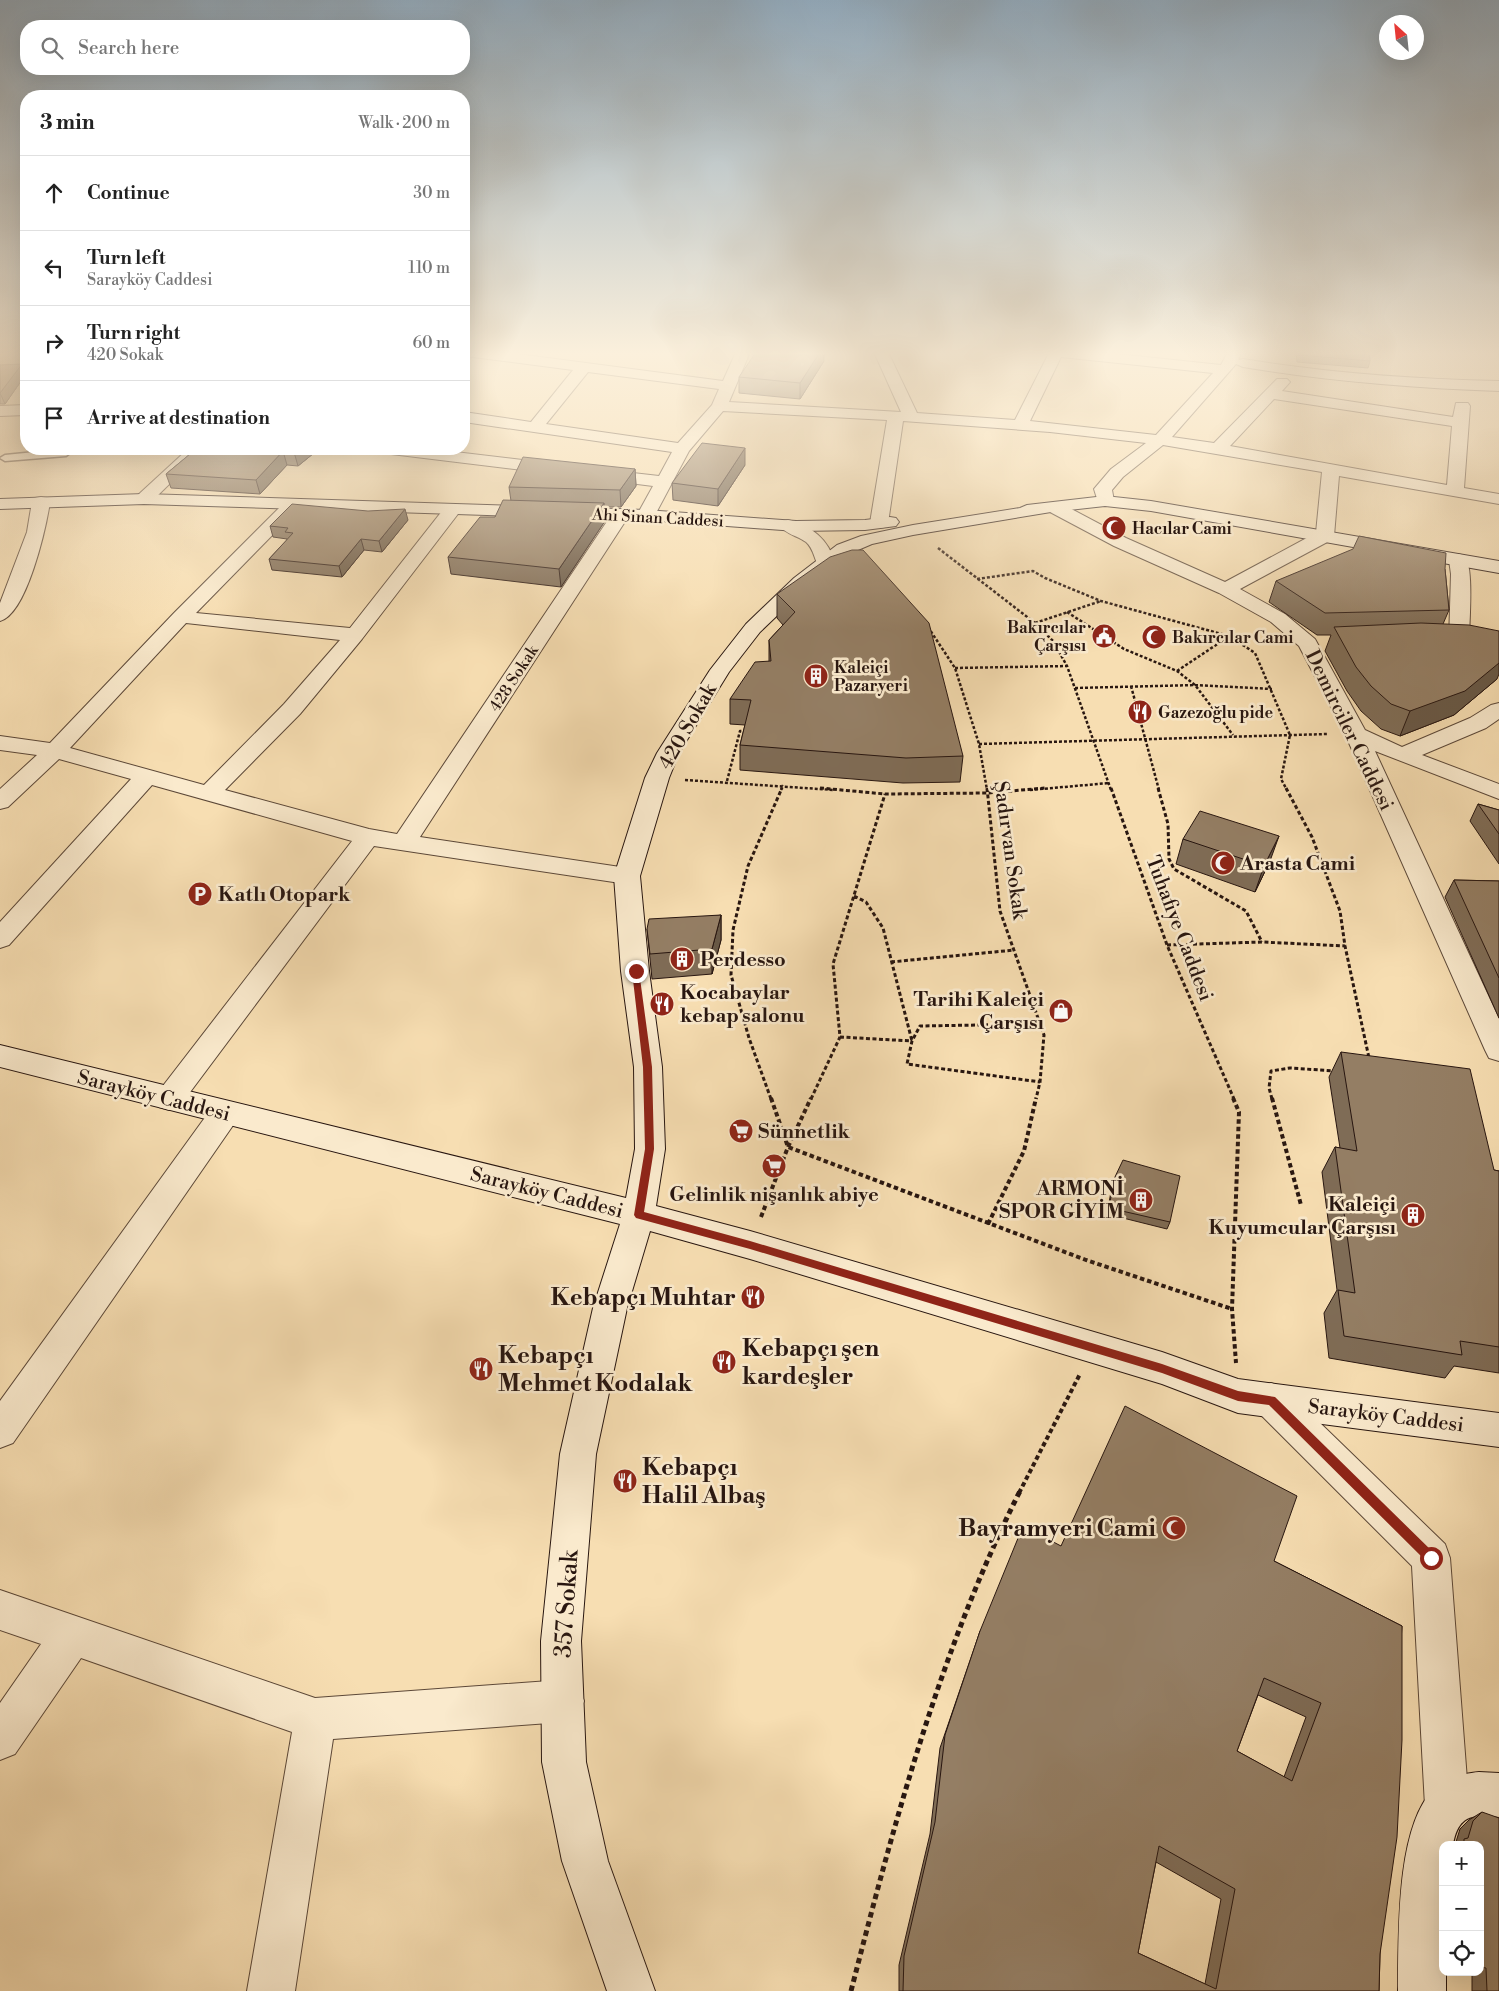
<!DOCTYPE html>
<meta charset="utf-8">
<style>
:root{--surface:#fff;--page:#f6f6f6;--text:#222;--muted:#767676;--line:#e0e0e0}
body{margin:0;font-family:"Libre Bodoni",serif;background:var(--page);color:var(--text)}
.controls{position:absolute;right:15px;bottom:15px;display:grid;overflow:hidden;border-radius:10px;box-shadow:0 5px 20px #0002}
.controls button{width:45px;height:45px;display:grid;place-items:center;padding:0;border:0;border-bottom:1px solid var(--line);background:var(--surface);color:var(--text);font:25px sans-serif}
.compass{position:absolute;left:1379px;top:15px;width:45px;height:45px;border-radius:50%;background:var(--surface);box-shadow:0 5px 20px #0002;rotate:333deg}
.stop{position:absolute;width:15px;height:15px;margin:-11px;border:4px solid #8f2418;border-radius:50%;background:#fff}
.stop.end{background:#8f2418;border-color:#fff;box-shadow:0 1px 5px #0008}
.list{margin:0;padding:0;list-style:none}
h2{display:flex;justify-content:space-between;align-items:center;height:65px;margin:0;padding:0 20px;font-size:21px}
h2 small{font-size:16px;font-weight:400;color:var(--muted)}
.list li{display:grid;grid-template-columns:32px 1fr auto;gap:15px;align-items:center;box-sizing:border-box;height:75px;padding:0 20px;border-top:1px solid var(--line)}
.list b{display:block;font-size:19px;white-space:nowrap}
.list p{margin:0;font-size:16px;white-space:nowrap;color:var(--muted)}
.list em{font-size:16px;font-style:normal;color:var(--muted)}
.icon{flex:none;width:28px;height:28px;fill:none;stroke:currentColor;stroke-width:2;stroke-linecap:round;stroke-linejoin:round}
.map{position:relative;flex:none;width:1499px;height:1991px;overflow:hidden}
.search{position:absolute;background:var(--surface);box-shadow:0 5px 20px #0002;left:20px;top:20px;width:450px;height:55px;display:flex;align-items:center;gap:12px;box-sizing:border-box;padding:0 18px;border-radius:20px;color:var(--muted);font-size:19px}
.panel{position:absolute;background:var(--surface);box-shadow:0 5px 20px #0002;left:20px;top:90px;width:450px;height:365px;border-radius:20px}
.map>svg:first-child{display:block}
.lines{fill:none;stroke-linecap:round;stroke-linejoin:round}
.lane-casing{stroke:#5c4838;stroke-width:3}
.street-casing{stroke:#5c4838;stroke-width:2}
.secondary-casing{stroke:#281610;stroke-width:2}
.path-far3{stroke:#281610;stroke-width:2.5;stroke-dasharray:3 2;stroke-linecap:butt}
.path-far2{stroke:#281610;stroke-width:3;stroke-dasharray:4 2.5;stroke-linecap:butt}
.path-far1{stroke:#281610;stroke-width:4;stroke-dasharray:4.5 3;stroke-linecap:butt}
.path{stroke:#281610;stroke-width:5;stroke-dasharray:5.5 4;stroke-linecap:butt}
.lane{fill:#faeacd;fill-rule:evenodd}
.street{fill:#faeacd;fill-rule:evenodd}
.secondary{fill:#faeacd;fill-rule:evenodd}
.wall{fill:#7f6c56;stroke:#281610;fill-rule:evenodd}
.shaded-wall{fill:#685846;stroke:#281610}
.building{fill:#947e64;stroke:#281610;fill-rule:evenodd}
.route{fill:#8f2418}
.labels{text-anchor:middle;stroke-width:5;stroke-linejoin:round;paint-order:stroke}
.far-street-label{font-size:16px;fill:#281610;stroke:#faeacd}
.far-poi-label{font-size:16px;font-weight:bold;fill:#281610;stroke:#faeacd;text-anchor:start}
.street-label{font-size:20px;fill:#281610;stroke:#faeacd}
.poi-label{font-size:20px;font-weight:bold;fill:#281610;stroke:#faeacd;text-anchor:start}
.near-poi-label{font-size:24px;font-weight:bold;fill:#281610;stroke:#faeacd;text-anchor:start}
.near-street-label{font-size:24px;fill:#281610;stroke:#faeacd}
</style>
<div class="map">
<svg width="1499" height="1991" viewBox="0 0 1499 1991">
<rect width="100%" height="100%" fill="#f7deb2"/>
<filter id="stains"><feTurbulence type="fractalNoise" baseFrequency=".004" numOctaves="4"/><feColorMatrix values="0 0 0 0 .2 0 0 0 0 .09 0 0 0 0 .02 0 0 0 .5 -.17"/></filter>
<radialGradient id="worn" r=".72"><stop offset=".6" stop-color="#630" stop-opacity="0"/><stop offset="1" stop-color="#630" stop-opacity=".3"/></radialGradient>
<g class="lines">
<defs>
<path id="lane" d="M65,449H75L66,456L5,461L0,458L5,455Z"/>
<path id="street" d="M464,352H502L723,381L736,352H750L729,402L901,412L874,352H888L917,413L1015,420L1048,355L1046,352H1098L1221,365L1228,352H1242L1238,360L1243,359C1328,373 1413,379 1499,381V391C1413,388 1328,381 1243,367L1236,364L1172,437L1214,443L1277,379H1287L1290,382L1282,391L1453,417L1456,403H1468L1470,406L1464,488L1499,494V504L1339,476L1334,536L1331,540L1240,589L1285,614L1315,639L1365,730L1402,747L1470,718L1491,705L1499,703V719L1486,728L1422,755L1499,784V799L1375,751L1499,1019V1061L1489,1058L1485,1050L1345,734L1299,646L1271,622L1219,593L1114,546L1050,512L1047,508L1050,504L1056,503L1062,504L1126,538L1225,582L1316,533L1322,472L1163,445L1123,477L1112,490L1114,501L1111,505L1105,506L1099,505L1094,489L1111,469L1146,443L1050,432L903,421L888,523L885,527L879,528L873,527L870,523L887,420L723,411L689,451L655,515L652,519L646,520L640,519L637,515L653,486L598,479L592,478L590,474L592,470L598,469L659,476L672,452L464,422V412L531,422L573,370L465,356ZM1061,357L1213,373L1156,435L1030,421ZM588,372L719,389L712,405L678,443L546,424ZM1274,399L1452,426L1447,485L1230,446Z
M26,405V415L0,416V406Z
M188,449H205L150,503L144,504L138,503L135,499L138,495Z
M383,449H430L556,464L562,465L564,469L562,473L556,474L391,454L385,452Z
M41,497L47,498L50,502C46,528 27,614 0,621V603L27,532L32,502L35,498Z
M292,500L298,501L301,505L298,509L196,613L350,628L446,506L452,505L458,506L461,510L362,639L300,714L225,790L369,829L397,834L612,514L615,510L621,509L627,510L630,514L420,837L627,868L636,870L640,876L636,882L627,884L374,846L179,1107L169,1110L159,1107L154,1099L159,1091L352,841L152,785L9,945L0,948V922L131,779L59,759L8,807L0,809V789L37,755L0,750V736L50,743L174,613L286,501ZM186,623L340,640L284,704L204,785L70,748Z
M788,520C811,525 829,540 835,563L833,567L826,569L819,567C814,559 814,549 806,542C798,536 785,534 779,525L782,521Z
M1458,554L1465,556C1474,569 1469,623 1469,641L1466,645L1459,647L1452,645L1449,641L1451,574L1449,560L1451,556Z
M225,1101L236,1105L240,1113L236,1121L13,1443L0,1448V1401L214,1105Z
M1271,1383L1284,1388L1445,1544L1450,1558L1469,1806L1463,1822L1447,1828L1431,1822L1425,1806L1412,1566L1258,1412L1253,1400L1258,1388Z
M0,1590L315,1698L563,1680L578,1686L584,1701L578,1716L563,1722L333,1739L295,1991H247L292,1732L81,1658L15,1754L0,1760V1703L41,1644L0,1630Z"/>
<path id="secondary" d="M144,494L646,510L796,521L865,520L890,517L896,518L899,522L896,526L865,530L796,531L646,520L144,504L0,509V499Z
M1105,496L1151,501L1499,561V573L1151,511L1105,506L1051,512L913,535L872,544L851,553L808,586L760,632L729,672L679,753L669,778L640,876L649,971L662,1067L665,1149L656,1206L750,1231L1162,1352L1238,1379L1499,1413V1447L1238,1413L1162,1384L750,1259L650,1231L627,1308L596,1454L581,1641L586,1762L608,1861L655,1991H607L562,1861L542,1762L541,1641L560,1454L593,1308L620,1224L0,1067V1045L626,1198L635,1149L634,1067L621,971L614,876L645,778L657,753L710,670L746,624L794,578L837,545L861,536L913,525L1020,508L1027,505Z
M1479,1772L1499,1773V1817C1473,1814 1458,1815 1453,1845H1443V1972H1446V1991H1398C1399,1939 1395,1829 1433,1790C1443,1780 1464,1773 1479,1772Z"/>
</defs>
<use href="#lane" class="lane-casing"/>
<use href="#street" class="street-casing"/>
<use href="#secondary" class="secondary-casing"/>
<path class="path-far3" d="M938,548L1035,623L1053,641L1067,666L1111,790
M977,579L1033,571L1045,578L1101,601L1229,636L1255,653L1290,735L1281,779L1287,790
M1067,612L1124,649L1177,671L1195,685L1233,735
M1035,623L1101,601
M928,627L955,668L979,744L987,790
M955,668L1067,666
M1177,671L1228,637
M1131,686L1159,790
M1075,688L1195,685L1272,689
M979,744L1328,734
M685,780L834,790
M727,781L740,731H745
M781,790L783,785
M1030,790L1109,783"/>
<path class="path-far2" d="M820,788L885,794L988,793L1045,788
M987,788L1000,911L1044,1035L1040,1082L1036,1099
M1111,788L1167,945L1234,1099
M1158,788L1168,824L1169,859L1174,869L1246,911L1262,942
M1286,788L1312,837L1340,911L1345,946L1369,1058
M854,896L866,902L883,928L912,1041
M1167,945L1262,942L1345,946
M891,962L1014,950
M1040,1024L920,1026L912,1041L907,1064L1040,1082
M840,1037L912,1041
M771,1099L749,1038L731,975L733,930L748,866L782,788
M811,1099L840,1037L833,964L885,794
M1272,1099L1269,1088L1271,1071L1290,1068L1336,1071"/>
<path class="path-far1" d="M771,1098L788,1147L1086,1260L1232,1309
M1233,1098L1239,1112L1232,1309L1236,1363
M1272,1098L1301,1205
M761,1217L788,1147L811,1098
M988,1224L1024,1151L1036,1098
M1019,1493L1080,1374"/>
<path class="path" d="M851,1991C895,1820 940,1650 1020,1491"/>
<use href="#lane" class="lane"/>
<use href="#street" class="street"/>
<use href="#secondary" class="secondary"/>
</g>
<path class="wall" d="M1296,352H1369L1370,361L1368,368L1297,362Z
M824,361L800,399L739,393V377Z
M0,365L26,374L5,404H0Z
M196,449H319L298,466L287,465L260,494L171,488L166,474Z
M745,465L718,506L673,500L672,483Z
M635,469L636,486L621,507H604L605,521L561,587L451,574L448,557L495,517L511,501L509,487Z
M408,520L382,552L364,550L342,577L272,570L269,559L287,540V539L273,537L270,526Z
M1445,569L1449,610L1443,624L1497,679L1454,715L1400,736L1381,729L1361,711L1347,691L1325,651L1331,635H1317L1269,602L1276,581Z
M777,594L963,756L960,782L903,783L740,770V745L745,725L730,724V699L769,661V640L783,625L777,618Z
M1478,804L1499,810V864L1470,821Z
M1183,839L1270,861L1255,892L1176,864Z
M1454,880L1499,881V1018L1445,897Z
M721,915V940L712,974L652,979L647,929Z
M1341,1052L1494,1170L1499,1171V1373L1454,1366L1445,1378L1329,1358L1324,1313L1337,1290L1322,1172L1335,1147L1340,1148L1329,1077Z
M1114,1179L1170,1222L1167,1229L1107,1214L1112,1186Z
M1061,1546L1274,1561L1402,1626L1380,1954L1379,1991H899V1965L930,1834L940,1748L975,1646L980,1631ZM1258,1695L1306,1717L1284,1777L1237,1751ZM1156,1862L1221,1899L1205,1984L1138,1953Z
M1482,1812L1499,1991H1472V1974L1466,1972H1480V1845H1455L1460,1829L1469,1820Z"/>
<path class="shaded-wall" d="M820,352H824V361L800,399V383Z
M22,364L26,374L5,404L0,393Z
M745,448V465L718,506V489Z
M299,449H319L298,466L294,452Z
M283,451L287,465L260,494L256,480Z
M635,469L636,486L621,507L620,490Z
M604,503L605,521L561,587L559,569Z
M405,509L408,520L382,552L379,541Z
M361,539L364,550L342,577L339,566Z
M1499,663V674L1497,679L1454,715L1400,736L1410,711Z
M1279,836L1270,861L1255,892L1264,866Z
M721,915V940L712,974V949Z"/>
<path class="building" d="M756,352H820L800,383L739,377Z
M1299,352H1369L1370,361L1299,355Z
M22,364L0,393V365Z
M702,443L745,448L718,489L672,483Z
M196,449H299L294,452L283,451L256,480L166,474Z
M523,457L635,469L620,490L509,487Z
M503,500L604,503L559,569L448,557L480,517H495Z
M292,504L368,511L405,509L379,541L361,539L339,566L269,559L293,533L285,532L288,528L270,526Z
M1359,536L1446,553L1445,569L1449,610L1325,613L1276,581L1353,549Z
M852,550H863L929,623L963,756L906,758L740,745L751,700L730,699L755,662L771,661L769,640L795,612L777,594L830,557Z
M1421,623L1469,625L1499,631V663L1465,691L1410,711L1391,704L1371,686L1356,667L1334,627Z
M1478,804L1499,810V834Z
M1200,811L1279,836L1264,866L1183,839Z
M1454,880L1499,881V978Z
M721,915L712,949L650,954L647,929L649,919Z
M1341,1052L1470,1069L1494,1170L1499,1171V1347L1460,1341L1462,1355L1344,1336L1338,1290L1355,1293L1335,1147L1357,1151Z
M1123,1160L1180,1176L1170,1222L1109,1208L1114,1179Z
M1125,1406L1297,1496L1274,1561L1402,1626V1740L1397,1837L1380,1954L1379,1991H903L904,1956L935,1822L945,1735L980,1631L1023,1526L1061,1546ZM1264,1678L1321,1703L1292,1781L1237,1751ZM1159,1846L1235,1889L1216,1989L1138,1953Z
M1482,1812L1499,1818V1991H1487L1486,1968L1480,1967V1845H1464V1839L1468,1838L1473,1821Z"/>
<linearGradient id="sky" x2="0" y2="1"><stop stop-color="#92aabc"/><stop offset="0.56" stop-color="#fbf0dc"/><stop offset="1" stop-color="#fbf0dc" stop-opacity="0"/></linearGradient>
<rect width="1499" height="631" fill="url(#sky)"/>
<path class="route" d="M636,968L639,971L652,1067L654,1149L644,1212L750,1241L1162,1364L1238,1391L1275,1397L1435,1554L1436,1558L1435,1562L1431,1564L1427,1562L1269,1405L1238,1401L1162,1373L750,1249L636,1218L634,1215L645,1149L643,1067L632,971Z"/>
<defs>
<symbol id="mosque-disc" viewBox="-11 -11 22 22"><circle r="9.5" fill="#8f2418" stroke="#faeacd"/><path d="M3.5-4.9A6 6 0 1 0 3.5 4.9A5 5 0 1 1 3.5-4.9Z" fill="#fff"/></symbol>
<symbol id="civic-disc" viewBox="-11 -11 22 22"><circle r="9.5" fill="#8f2418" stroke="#faeacd"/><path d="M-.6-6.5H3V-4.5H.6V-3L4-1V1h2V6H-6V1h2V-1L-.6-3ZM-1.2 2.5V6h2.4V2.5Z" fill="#fff"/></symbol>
<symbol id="building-disc" viewBox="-11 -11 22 22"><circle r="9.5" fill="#8f2418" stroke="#faeacd"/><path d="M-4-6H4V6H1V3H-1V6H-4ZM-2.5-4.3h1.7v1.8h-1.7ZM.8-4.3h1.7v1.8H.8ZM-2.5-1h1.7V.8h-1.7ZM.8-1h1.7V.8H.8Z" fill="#fff"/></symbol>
<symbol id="restaurant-disc" viewBox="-11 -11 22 22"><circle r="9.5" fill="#8f2418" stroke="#faeacd"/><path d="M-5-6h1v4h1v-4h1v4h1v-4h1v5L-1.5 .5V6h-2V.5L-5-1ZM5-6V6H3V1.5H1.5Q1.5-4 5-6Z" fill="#fff"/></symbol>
<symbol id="parking-disc" viewBox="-11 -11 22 22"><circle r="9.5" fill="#8f2418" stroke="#faeacd"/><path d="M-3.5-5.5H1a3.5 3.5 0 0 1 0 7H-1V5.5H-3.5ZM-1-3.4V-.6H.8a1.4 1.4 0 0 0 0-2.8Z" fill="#fff"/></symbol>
<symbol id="shop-disc" viewBox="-11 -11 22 22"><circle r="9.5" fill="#8f2418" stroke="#faeacd"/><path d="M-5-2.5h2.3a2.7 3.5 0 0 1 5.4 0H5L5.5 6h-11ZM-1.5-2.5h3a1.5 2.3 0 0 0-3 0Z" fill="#fff"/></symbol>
<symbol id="supermarket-disc" viewBox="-11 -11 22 22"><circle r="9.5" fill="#8f2418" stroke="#faeacd"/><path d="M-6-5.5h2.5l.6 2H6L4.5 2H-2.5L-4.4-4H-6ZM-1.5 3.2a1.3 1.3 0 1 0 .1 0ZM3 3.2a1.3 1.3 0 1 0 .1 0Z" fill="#fff"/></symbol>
</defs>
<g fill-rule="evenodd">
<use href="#mosque-disc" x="1100" y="514" width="28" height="28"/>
<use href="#civic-disc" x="1090" y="622" width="28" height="28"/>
<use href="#mosque-disc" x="1140" y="623" width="28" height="28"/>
<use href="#building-disc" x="802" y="662" width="28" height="28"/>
<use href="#restaurant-disc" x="1126" y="698" width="28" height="28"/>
<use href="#mosque-disc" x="1209" y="849" width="28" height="28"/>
<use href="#parking-disc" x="186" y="880" width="28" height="28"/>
<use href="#building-disc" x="668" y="945" width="28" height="28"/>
<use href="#restaurant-disc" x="648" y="990" width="28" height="28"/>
<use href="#shop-disc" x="1047" y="997" width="28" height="28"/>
<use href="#supermarket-disc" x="727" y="1117" width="28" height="28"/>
<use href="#supermarket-disc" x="760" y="1152" width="28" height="28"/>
<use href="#building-disc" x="1127" y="1186" width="28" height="28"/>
<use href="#building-disc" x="1399" y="1201" width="28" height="28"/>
<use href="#restaurant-disc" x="739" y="1283" width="28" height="28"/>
<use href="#restaurant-disc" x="710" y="1348" width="28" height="28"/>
<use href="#restaurant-disc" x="467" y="1355" width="28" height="28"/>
<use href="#restaurant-disc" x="611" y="1467" width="28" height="28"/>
<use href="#mosque-disc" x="1160" y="1514" width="28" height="28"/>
</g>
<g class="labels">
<g class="far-street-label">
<text transform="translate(658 517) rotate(3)" y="6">Ahi Sinan Caddesi</text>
<text transform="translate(513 678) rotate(-57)" y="6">428 Sokak</text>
</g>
<g class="far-poi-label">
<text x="1132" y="534">Hacılar Cami</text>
<text x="1086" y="633" text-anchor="end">Bakırcılar<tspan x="1086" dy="18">Çarşısı</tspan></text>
<text x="1172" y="643">Bakırcılar Cami</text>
<text x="834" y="673">Kaleiçi<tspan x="834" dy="18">Pazaryeri</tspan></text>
<text x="1158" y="718">Gazezoğlu pide</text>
</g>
<g class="street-label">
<text transform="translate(687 726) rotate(-60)" y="7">420 Sokak</text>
<text transform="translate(1350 730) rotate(64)" y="7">Demirciler Caddesi</text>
<text transform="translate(1011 850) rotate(82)" y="7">Şadırvan Sokak</text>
<text transform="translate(1180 928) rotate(69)" y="7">Tuhafiye Caddesi</text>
<text transform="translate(154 1095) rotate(14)" y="7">Sarayköy Caddesi</text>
<text transform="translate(547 1192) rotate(14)" y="7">Sarayköy Caddesi</text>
<text transform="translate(1386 1415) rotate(7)" y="7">Sarayköy Caddesi</text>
</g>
<g class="poi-label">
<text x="1240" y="870">Arasta Cami</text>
<text x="218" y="901">Katlı Otopark</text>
<text x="700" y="966">Perdesso</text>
<text x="680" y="999">Kocabaylar<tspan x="680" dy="23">kebap salonu</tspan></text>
<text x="1044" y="1006" text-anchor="end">Tarihi Kaleiçi<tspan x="1044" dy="23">Çarşısı</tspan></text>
<text x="758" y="1138">Sünnetlik</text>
<text x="1124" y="1195" text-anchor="end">ARMONİ<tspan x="1124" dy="23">SPOR GİYİM</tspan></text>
<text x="774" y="1201" text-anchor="middle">Gelinlik nişanlık abiye</text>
<text x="1396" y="1211" text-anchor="end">Kaleiçi<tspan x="1396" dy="23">Kuyumcular Çarşısı</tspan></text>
</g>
<g class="near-poi-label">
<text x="736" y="1305" text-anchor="end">Kebapçı Muhtar</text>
<text x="742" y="1356">Kebapçı şen<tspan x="742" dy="28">kardeşler</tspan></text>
<text x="498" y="1363">Kebapçı<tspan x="498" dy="28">Mehmet Kodalak</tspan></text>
<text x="642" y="1475">Kebapçı<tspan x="642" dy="28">Halil Albaş</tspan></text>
<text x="1156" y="1536" text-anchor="end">Bayramyeri Cami</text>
</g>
<g class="near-street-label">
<text transform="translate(566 1604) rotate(-86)" y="8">357 Sokak</text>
</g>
</g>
<rect width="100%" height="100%" filter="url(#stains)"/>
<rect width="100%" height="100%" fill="url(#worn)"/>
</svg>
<div class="controls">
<button>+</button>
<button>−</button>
<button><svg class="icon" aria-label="locate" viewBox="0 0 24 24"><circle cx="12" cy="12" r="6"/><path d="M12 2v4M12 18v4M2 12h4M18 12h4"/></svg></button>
</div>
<svg class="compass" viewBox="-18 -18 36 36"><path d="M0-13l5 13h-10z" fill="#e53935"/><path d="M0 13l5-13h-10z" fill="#767676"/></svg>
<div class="stop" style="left:1431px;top:1558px"></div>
<div class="stop end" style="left:636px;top:971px"></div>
<div class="search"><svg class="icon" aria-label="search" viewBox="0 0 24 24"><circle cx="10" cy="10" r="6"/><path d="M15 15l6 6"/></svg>Search here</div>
<section class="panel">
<h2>3 min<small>Walk · 200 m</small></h2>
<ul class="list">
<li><svg class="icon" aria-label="ahead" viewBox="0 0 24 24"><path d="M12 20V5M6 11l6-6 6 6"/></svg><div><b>Continue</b></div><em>30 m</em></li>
<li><svg class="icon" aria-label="left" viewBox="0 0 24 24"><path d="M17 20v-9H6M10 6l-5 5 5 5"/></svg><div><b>Turn left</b><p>Sarayköy Caddesi</p></div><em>110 m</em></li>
<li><svg class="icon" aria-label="right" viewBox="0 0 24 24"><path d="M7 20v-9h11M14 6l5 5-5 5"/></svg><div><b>Turn right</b><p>420 Sokak</p></div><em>60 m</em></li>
<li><svg class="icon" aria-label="arrive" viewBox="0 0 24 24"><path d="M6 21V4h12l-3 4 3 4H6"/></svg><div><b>Arrive at destination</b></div></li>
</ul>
</section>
</div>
